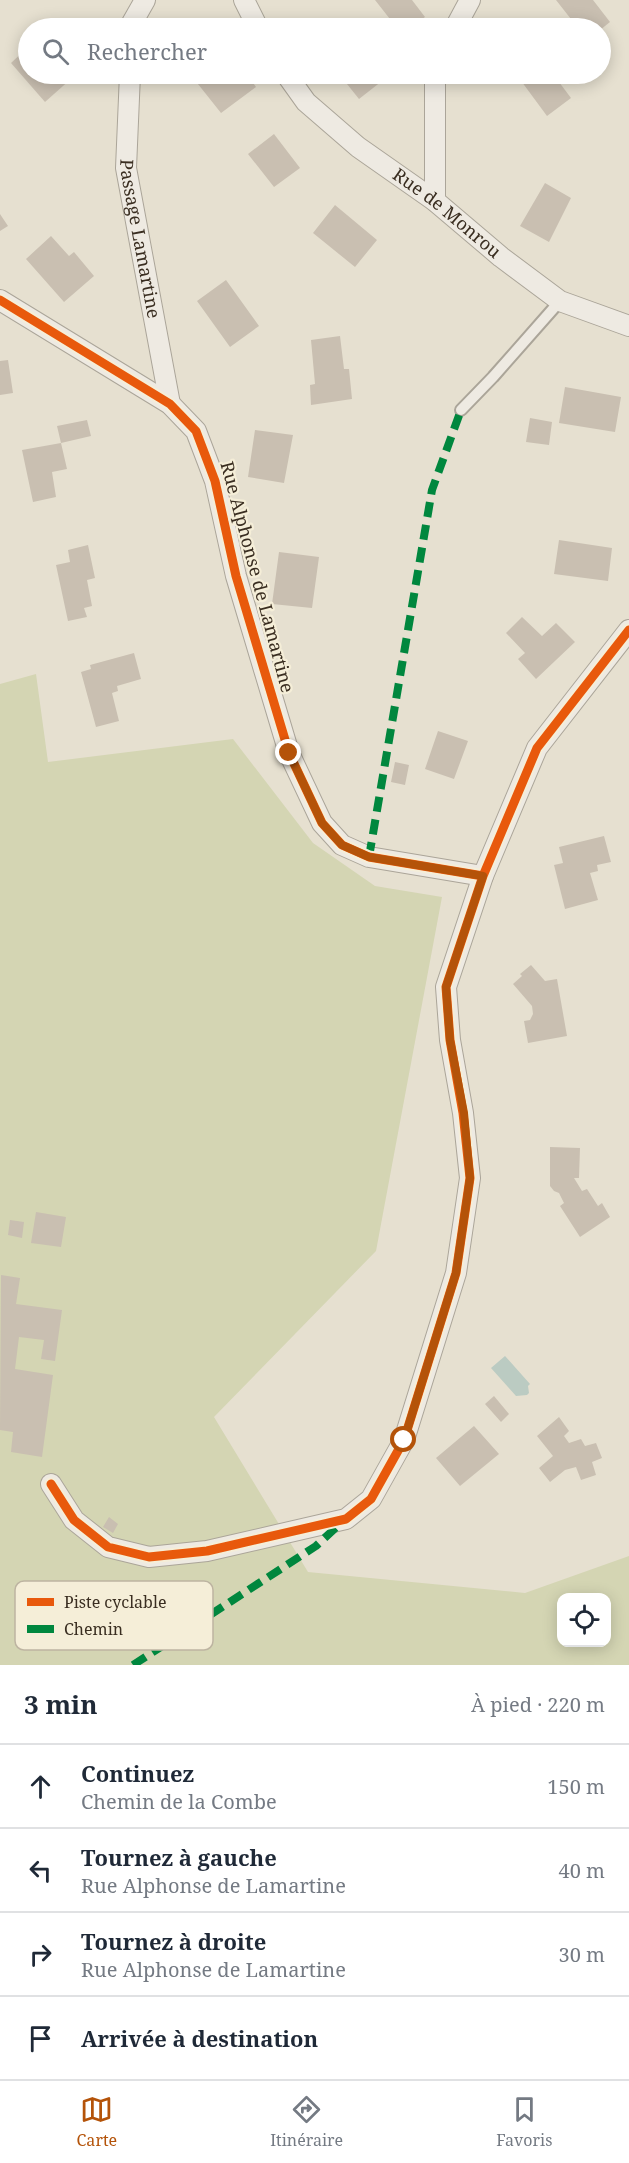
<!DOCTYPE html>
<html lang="fr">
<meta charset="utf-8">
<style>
:root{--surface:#fff;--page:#f6f6f7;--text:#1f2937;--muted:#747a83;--line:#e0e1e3;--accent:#b45309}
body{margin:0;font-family:"Noto Serif",serif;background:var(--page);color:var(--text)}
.controls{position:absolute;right:18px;bottom:18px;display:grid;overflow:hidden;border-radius:12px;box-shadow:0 3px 15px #0003}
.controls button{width:54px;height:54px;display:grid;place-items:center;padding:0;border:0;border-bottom:2px solid var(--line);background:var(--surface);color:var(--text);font:30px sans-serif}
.stop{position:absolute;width:18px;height:18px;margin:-14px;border:4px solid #b45309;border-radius:50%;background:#fff}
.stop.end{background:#b45309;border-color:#fff;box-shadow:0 2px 6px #0008}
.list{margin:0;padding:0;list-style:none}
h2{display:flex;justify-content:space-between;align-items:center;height:78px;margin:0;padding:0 24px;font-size:26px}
h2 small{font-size:20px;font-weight:400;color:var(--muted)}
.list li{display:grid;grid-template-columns:39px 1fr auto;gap:18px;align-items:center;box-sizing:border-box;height:84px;padding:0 24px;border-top:2px solid var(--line)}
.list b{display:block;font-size:22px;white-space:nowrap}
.list p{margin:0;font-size:20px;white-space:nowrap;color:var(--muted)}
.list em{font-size:20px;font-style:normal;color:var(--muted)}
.icon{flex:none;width:33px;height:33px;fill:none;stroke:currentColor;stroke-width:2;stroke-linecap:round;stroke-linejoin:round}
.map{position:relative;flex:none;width:629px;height:1665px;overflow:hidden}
.search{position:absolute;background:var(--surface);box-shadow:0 3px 15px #0003;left:18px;right:18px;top:18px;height:66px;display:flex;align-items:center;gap:15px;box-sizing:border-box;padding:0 21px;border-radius:33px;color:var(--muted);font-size:22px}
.sheet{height:414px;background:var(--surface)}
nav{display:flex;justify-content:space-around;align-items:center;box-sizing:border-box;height:84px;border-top:2px solid var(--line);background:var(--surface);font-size:16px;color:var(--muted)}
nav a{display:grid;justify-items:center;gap:3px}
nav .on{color:var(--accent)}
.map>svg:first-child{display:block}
.green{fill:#d4d5b3;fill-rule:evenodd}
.water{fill:#bbcbc2}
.building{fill:#c9bfb1}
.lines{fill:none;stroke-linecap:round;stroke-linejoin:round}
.lane-casing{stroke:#aba599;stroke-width:14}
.street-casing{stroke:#aba599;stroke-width:22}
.lane{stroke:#eeeae2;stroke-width:10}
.street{stroke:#eeeae2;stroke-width:20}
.quiet{stroke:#00873e;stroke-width:8;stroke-dasharray:15 8;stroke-linecap:butt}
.cycleway-casing{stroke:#f5eed8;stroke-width:13}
.cycleway{stroke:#e8590c;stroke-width:9}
.route{stroke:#b45309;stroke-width:8}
.labels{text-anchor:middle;stroke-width:4.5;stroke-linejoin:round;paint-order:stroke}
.street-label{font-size:18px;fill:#3a2e21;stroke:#f5eed8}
.key{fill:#f5eed8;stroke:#bdb4a1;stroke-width:1.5}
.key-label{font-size:16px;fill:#3a2e21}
</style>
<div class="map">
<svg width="629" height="1665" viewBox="0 0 629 1665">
<rect width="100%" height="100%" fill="#e6e0d0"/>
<path class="green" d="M36,674L48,762L233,739L313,843L375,886L442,897L376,1251L214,1417L308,1572L525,1593L629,1556V1665H0V684ZM562,1598H606V1642H562Z"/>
<path class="water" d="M505,1356L530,1384L528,1386L529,1393L527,1395L516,1396L491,1368Z"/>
<path class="building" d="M375,0H412L425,17L409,28H397Z
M556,0H593L610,22L600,30L578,28Z
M28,47V74H68L72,78L45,102L11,63Z
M190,74H235L238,77L247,74L256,87L221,113Z
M339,74H376L382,81L359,99Z
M516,74H553L571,98L547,116Z
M274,134L300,168L274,187L248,154Z
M545,183L571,198L549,242L520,226Z
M335,205L377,240L355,267L313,233Z
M0,214L8,226L0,231Z
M51,236L69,256L74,252L94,276L64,302L26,259Z
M226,280L259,326L230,347L197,301Z
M340,336L344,369H349L352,399L311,405L310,385L315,384L311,340Z
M8,360L13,393L0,395V361Z
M565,387L621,397L615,432L559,423Z
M530,418L552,422L549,445L526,442Z
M87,420L91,436L61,443L57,426Z
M255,430L293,435L284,483L248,477Z
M61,443L67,469L52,472L56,497L33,502L22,450Z
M559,540L612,548L608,581L554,574Z
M88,545L95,578L87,580L92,606L84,608L87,617L68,621L56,565L70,562L68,550Z
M279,552L319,557L312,608L272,604Z
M522,617L542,636L556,623L575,642L536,679L518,659L525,653L506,633Z
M134,653L141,679L117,686L118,691L112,693L119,721L96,727L81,672L91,669L90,665Z
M438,731L468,741L454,779L425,769Z
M395,762L409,765L405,785L391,782Z
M604,836L611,862L597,865L598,871L590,873L598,900L565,909L554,865L563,863L559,847Z
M531,965L545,981L557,979L567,1036L528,1043L524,1021L530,1020L533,1014L532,1006L513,984L522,976L520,974Z
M550,1147L580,1148L579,1178H574L582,1191L587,1189L598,1206L602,1203L610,1217L580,1237L560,1206L564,1203L559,1193L554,1191L550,1186Z
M36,1212L66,1217L61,1247L31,1243Z
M10,1220L24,1222L22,1238L8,1235Z
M1,1275L20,1278L16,1304L62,1310L55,1361L41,1359L44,1340L19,1337L15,1369L53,1375L42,1457L11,1452L13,1432L0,1430Z
M494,1396L509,1414L501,1422L485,1404Z
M559,1417L569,1431L564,1436L569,1443L581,1439L585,1446L596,1443L602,1458L592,1462L596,1475L581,1480L576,1467L565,1470L550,1482L539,1468L553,1456L537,1436Z
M474,1426L499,1454L460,1486L436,1458Z
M109,1517L118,1524L113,1533L103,1527Z"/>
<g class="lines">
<defs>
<path id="lane" d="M461,410L493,377L560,301"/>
<g id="street">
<path d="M244,0L258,28"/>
<path d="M131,28L132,23L145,0"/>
<path d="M455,28L470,0"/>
<path id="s1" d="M130,74L126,168L170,404"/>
<path id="s2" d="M286,74L306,102L358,147L435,201L501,257L560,301L629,326"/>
<path d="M435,74V201"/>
<path d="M0,300L170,404L196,431L215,481L236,576L289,753L322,823L342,845L369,857L483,876"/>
<path d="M51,1484L74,1520L108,1547L149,1557L207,1551L346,1519L371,1499L404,1440L456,1273L470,1178L463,1113L450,1040L446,987L483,876L537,748L629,630"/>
</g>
</defs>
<use href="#lane" class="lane-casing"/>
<use href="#street" class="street-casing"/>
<use href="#lane" class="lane"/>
<use href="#street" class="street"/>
<path class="quiet" d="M369,857L432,490L461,410
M133,1665L316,1546L343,1521"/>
<defs>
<path id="cycleway" d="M0,300L170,404L196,431L215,481L236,576L289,753L322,823L342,845L369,857L483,876
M51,1484L74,1520L108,1547L149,1557L207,1551L346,1519L371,1499L404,1440L456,1273L470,1178L463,1113L450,1040L446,987L483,876L537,748L629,630"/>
</defs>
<use href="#cycleway" class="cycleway-casing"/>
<use href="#cycleway" class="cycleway"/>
</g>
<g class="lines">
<path class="route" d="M289,753L322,823L342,845L369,857L483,876L446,987L450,1040L464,1113L470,1178L456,1273L404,1440"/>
</g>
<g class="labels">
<g class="street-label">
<text dy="6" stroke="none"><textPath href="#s2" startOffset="214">Rue de Monrou</textPath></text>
<text dy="6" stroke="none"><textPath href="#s1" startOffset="166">Passage Lamartine</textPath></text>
<text transform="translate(257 577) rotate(75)" y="6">Rue Alphonse de Lamartine</text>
</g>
</g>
<rect x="15" y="1581" width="198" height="69" rx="9" class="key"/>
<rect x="27" y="1598" width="27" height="8" fill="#e8590c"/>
<rect x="27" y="1625" width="27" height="8" fill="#00873e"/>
<g class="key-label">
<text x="64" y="1608">Piste cyclable</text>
<text x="64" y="1635">Chemin</text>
</g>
</svg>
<div class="controls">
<button><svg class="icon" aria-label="locate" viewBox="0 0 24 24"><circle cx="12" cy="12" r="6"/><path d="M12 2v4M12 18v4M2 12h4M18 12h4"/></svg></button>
</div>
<div class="stop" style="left:404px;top:1440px"></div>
<div class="stop end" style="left:289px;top:753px"></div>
<div class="search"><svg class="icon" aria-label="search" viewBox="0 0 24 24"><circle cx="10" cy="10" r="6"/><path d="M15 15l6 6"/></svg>Rechercher</div>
</div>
<section class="sheet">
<h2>3 min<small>À pied · 220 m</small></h2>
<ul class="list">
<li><svg class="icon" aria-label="ahead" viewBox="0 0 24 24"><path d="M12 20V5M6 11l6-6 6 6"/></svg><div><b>Continuez</b><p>Chemin de la Combe</p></div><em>150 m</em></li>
<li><svg class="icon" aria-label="left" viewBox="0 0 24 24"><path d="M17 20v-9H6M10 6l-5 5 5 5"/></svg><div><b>Tournez à gauche</b><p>Rue Alphonse de Lamartine</p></div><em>40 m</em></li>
<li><svg class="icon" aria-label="right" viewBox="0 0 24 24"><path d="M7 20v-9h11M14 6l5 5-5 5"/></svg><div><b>Tournez à droite</b><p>Rue Alphonse de Lamartine</p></div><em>30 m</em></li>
<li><svg class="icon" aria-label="arrive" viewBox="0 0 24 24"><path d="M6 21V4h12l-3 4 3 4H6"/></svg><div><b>Arrivée à destination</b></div></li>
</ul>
</section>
<nav>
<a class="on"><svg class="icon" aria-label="map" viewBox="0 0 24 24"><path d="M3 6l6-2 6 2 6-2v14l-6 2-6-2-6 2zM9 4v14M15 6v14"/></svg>Carte</a>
<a><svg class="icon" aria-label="directions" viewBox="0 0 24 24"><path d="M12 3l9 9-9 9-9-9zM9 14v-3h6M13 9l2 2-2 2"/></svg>Itinéraire</a>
<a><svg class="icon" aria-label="saved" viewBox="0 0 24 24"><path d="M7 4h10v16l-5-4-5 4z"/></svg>Favoris</a>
</nav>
